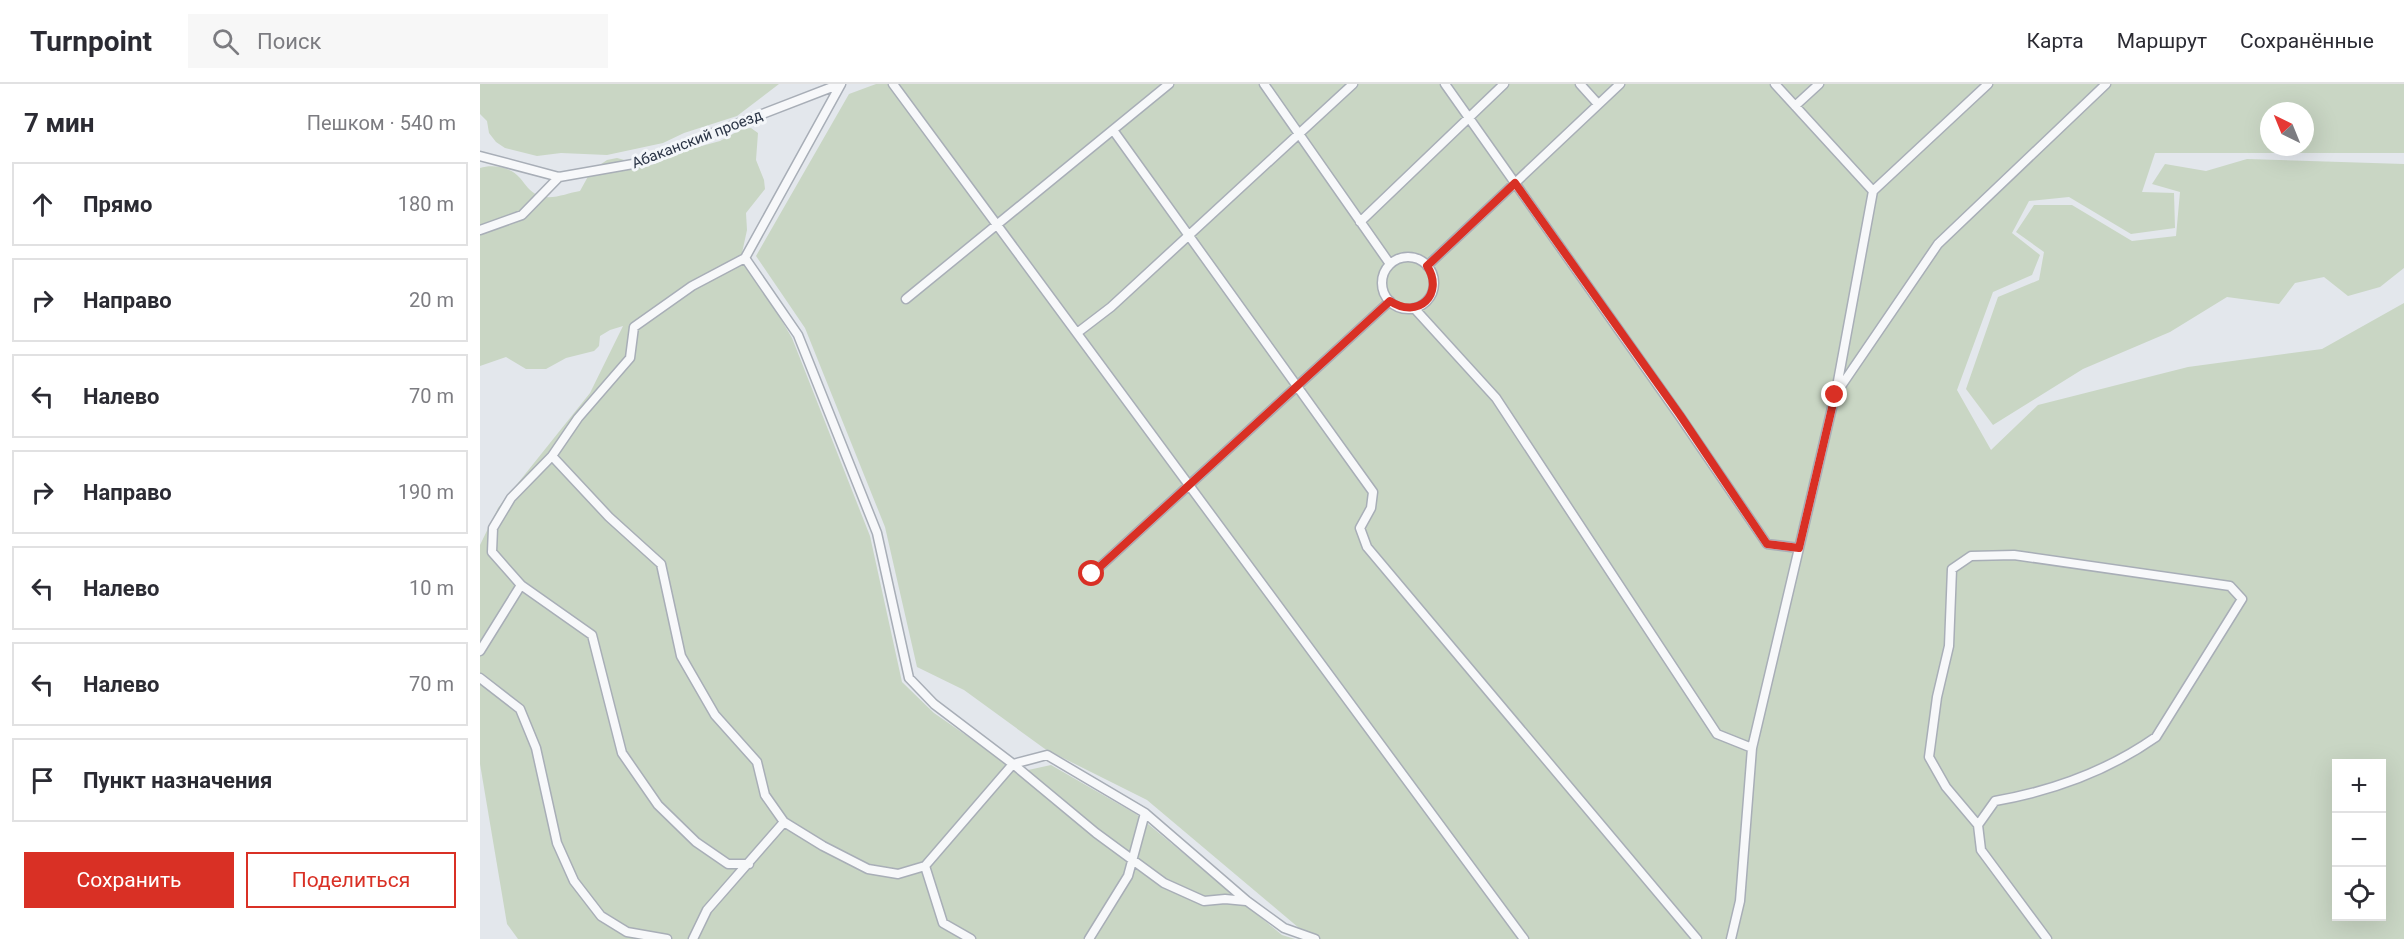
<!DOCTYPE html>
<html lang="ru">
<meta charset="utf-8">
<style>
:root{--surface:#fff;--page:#f7f7f7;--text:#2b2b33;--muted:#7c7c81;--line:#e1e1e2;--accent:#d93025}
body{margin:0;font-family:Roboto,sans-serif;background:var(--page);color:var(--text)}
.controls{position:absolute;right:18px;bottom:18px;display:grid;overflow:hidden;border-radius:0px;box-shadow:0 6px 24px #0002}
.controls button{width:54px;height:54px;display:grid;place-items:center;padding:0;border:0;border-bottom:2px solid var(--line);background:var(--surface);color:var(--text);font:30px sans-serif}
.compass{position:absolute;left:1780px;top:18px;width:54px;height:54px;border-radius:50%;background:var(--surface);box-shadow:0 6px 24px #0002;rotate:317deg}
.stop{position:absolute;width:18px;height:18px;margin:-14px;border:4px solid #d93025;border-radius:50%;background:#fff}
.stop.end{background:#d93025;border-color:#fff;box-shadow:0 2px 6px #0008}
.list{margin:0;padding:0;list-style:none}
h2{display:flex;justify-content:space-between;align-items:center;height:78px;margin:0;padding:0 24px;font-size:26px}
h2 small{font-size:20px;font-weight:400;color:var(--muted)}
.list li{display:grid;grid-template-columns:39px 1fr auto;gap:18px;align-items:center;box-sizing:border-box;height:84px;margin:0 12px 12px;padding:0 12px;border:2px solid var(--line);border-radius:0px}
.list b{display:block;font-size:22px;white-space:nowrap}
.list em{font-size:20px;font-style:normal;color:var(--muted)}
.actions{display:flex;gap:12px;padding:18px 24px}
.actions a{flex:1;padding:14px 0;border:2px solid var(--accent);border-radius:0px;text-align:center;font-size:21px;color:var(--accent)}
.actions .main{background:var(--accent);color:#fff}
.icon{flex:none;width:33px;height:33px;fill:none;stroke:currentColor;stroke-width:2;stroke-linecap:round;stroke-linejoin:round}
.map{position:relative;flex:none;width:1924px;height:855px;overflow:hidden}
header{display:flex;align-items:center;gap:36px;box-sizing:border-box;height:84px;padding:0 30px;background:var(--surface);border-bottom:2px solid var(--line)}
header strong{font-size:28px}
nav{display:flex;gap:33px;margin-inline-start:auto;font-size:21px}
.search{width:420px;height:54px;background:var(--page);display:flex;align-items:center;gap:15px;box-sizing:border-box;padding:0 21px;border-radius:0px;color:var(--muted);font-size:22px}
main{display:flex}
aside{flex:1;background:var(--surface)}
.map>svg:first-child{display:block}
.green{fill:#c9d6c4;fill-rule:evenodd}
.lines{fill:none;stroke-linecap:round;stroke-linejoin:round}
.service-casing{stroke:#a8aeb7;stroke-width:11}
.service{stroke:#f7f8fa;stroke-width:8}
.route{stroke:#d93025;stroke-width:8}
.labels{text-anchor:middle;stroke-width:6;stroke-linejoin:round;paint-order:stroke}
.street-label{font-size:15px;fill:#2a3445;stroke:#f3f6f9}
</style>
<header>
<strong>Turnpoint</strong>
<div class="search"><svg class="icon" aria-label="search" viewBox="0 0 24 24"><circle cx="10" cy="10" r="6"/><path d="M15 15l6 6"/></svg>Поиск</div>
<nav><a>Карта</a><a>Маршрут</a><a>Сохранённые</a></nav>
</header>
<main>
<aside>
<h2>7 мин<small>Пешком · 540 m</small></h2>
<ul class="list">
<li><svg class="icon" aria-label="ahead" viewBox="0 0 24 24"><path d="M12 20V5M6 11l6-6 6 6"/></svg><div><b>Прямо</b></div><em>180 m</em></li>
<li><svg class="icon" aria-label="right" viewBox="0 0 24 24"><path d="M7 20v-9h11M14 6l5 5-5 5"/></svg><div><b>Направо</b></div><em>20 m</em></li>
<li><svg class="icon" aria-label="left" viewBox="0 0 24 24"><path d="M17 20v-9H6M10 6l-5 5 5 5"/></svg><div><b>Налево</b></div><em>70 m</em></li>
<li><svg class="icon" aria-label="right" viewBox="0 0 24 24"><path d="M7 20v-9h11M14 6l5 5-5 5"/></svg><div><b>Направо</b></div><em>190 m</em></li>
<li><svg class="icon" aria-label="left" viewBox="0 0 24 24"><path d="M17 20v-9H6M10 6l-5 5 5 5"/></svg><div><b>Налево</b></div><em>10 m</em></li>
<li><svg class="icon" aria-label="left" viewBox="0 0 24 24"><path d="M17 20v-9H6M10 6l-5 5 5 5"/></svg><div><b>Налево</b></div><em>70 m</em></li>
<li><svg class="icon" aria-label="arrive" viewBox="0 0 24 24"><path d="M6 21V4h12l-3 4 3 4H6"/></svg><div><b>Пункт назначения</b></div></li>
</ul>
<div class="actions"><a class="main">Сохранить</a><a>Поделиться</a></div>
</aside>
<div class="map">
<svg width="1924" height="855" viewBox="0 0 1924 855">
<rect width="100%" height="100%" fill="#e3e7ec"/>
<path class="green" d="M0,0H299L257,32L204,49L183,59L127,71L81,69L57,72L25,64L16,58L9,49L7,37L0,30Z
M396,0H1924V69H1675L1662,108L1694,109L1695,144L1651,150L1589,113L1549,117L1532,149L1560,171L1552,191L1513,208L1477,306L1511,366L1558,321L1708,283L1842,265L1924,219V855H832L667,716L565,665L484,606L437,583L405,443L325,244L276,172L369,10ZM1789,27H1825V63H1789ZM1856,680H1902V832H1856Z
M271,44L278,49L276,76L284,96L285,105L266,129L267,146L262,169L312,254L390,452L422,598L454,629L539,688L571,681L656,730L802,851L815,855H38L27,840L0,680V461L18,424L110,309L143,242L130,246L120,252L119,262L114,267L86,274L66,285H46L26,273L0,282V84C13,80 31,83 40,94C45,100 50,108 58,111C71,117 87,109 100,107L111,87L127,76L137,74L163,81H172L207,66L240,57L262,45Z
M1767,75L1924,80V184L1900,203L1868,212L1844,193L1815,199L1799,220L1747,213L1690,248L1603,285L1513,341L1486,305L1518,213L1559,196L1564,168L1536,148L1554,121H1592L1652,157L1696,152L1700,108L1672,100L1685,80L1726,87Z"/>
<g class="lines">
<defs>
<path id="service" d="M413,0L1044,855
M784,0L910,180
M965,0L1199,331L1287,460L1319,464
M1100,0L1118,20
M1295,0L1393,107L1356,308
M1315,22L1339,0
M633,46L893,408L891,424L880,444L887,463L1217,855
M0,72L79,93L153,80L360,0
M1393,107L1508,0
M880,138L1024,0
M0,146L42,131L79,93
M902 199a26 26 0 1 1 52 0a26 26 0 1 1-52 0Z
M265,174L318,251L397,449L429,594L454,620L533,680L567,671L665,729L767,817L804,844L835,855
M947,182L1140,0
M426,215L689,0
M934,224L1016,314L1237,650L1272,664
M597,249L631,223L873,0
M72,372L129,433L181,480L201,572L235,631L277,678L285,711L304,738L343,762L388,785L418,790L445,782L463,839L491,855
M612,490L910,217
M41,501L112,551L142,669L178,721L216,758L248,780H269
M0,567L41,501L12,468L13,444L31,414L72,372L98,334L150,274L154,243L212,202L265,174L361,0
M0,594L40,625L56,664L77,759L94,797L121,832L147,848L187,855
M1498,741L1515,717C1572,707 1629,686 1676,653L1762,515L1750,502L1534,471L1491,472L1472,485L1469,562L1457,613L1449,673L1466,703L1498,741L1501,766L1567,855
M445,782L533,680L616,749L684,799L724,817L745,815L766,817
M213,855L227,826L304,738
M609,855L648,792L665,729
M1251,855L1260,817L1272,664L1355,311L1458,160L1626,0"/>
</defs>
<use href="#service" class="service-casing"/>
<use href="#service" class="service"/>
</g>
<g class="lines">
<path class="route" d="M612,490L910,217C938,236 965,210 947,182L1035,99L1200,331L1287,460L1319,464L1355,311"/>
</g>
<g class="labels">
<g class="street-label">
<text transform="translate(217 55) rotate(-21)" y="5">Абаканский проезд</text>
</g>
</g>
</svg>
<div class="controls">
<button>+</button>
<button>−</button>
<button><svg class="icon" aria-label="locate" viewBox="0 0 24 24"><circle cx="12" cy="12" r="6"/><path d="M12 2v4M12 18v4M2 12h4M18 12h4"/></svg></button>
</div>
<svg class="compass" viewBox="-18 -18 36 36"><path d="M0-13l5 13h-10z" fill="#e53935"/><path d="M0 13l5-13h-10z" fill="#7c7c81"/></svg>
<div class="stop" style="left:612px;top:490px"></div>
<div class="stop end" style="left:1355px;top:311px"></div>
</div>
</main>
